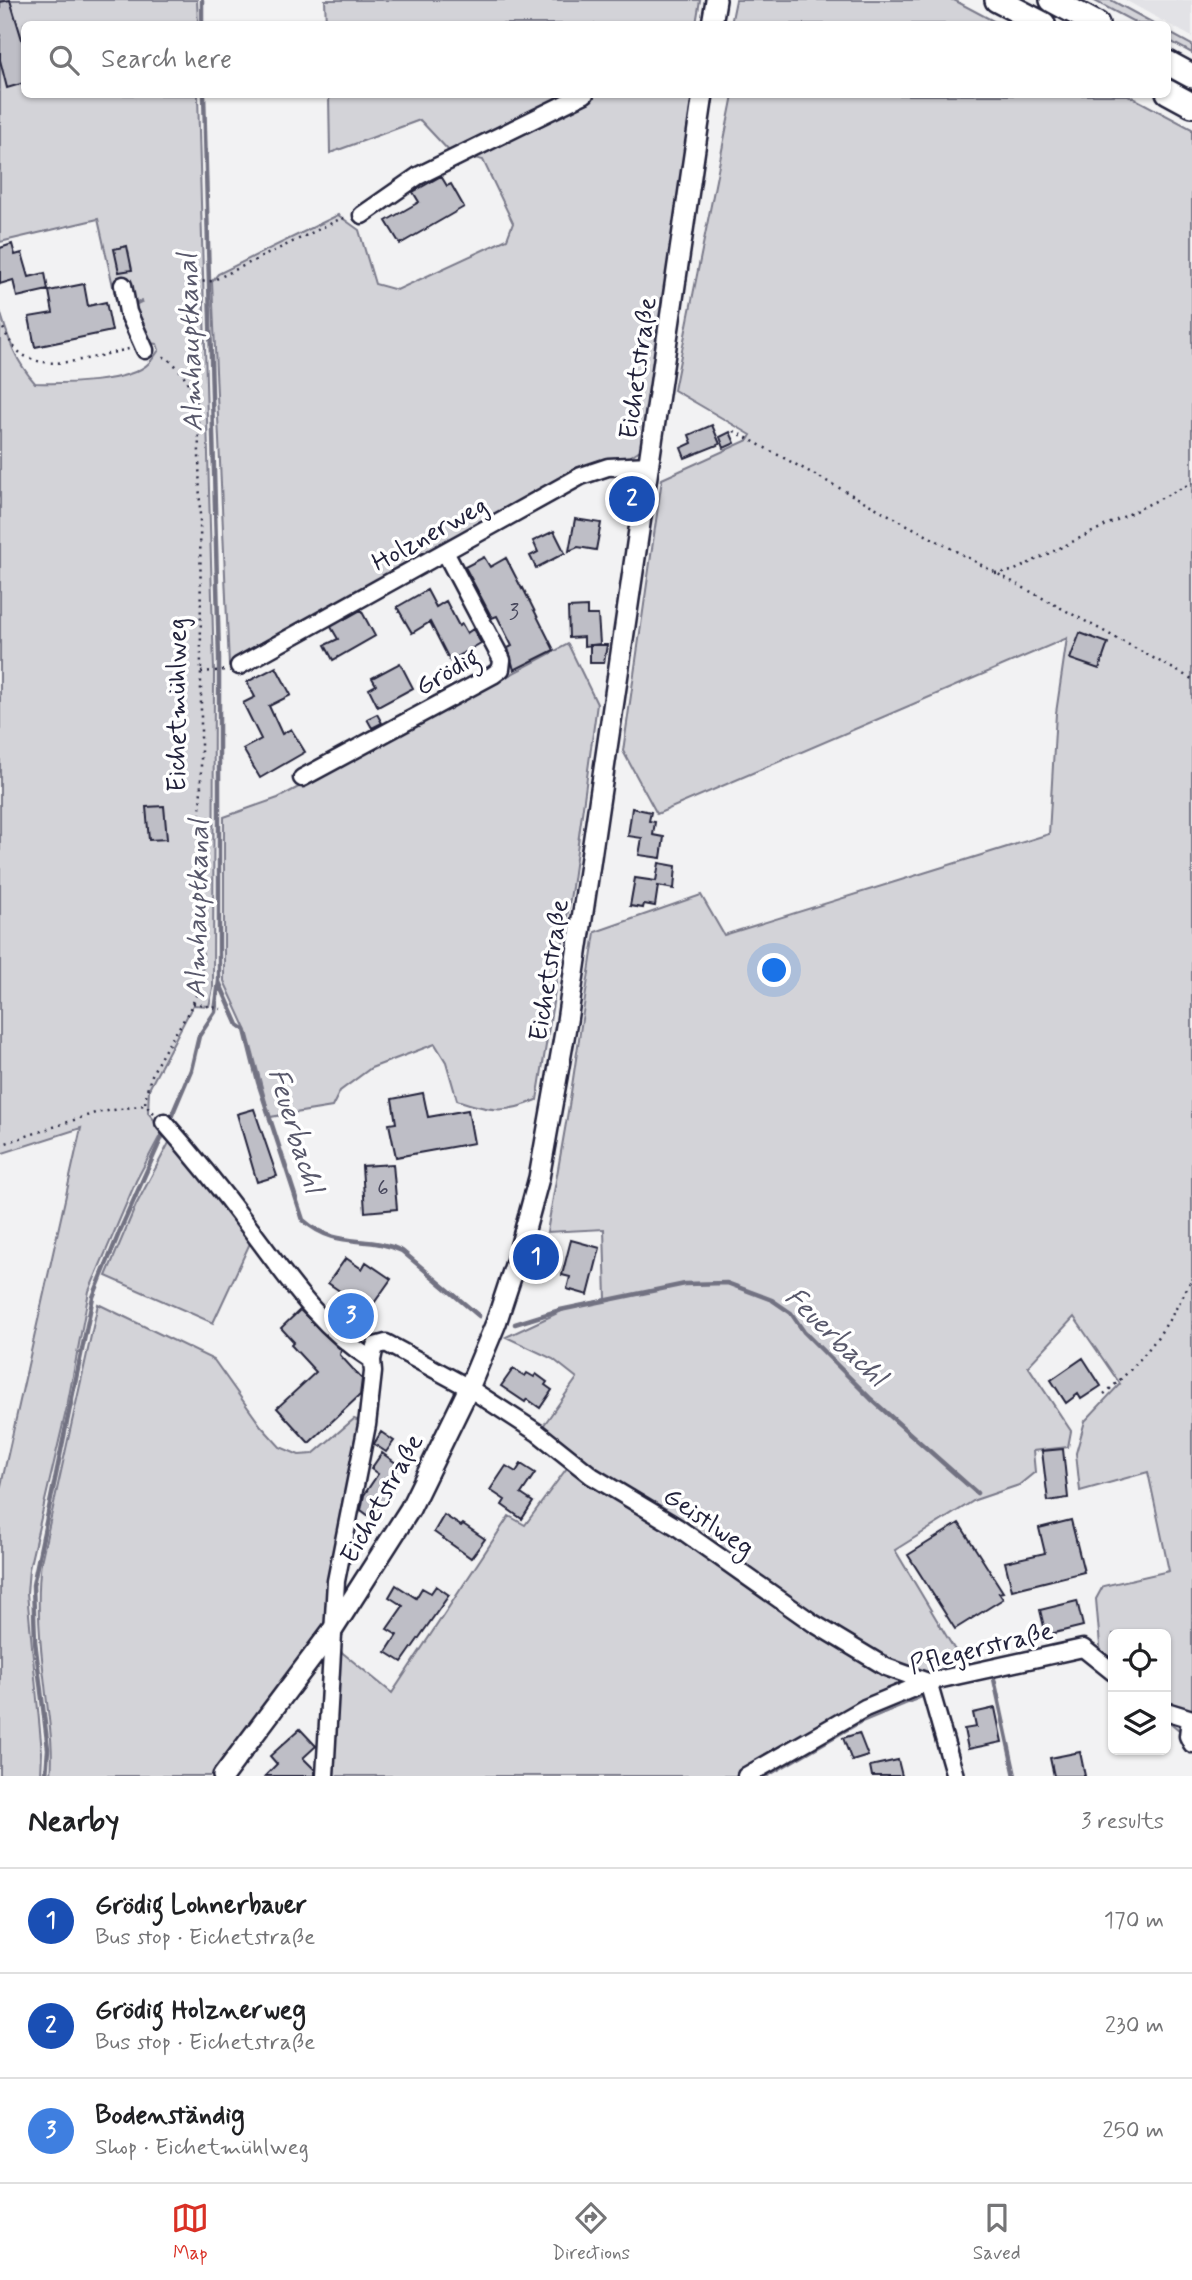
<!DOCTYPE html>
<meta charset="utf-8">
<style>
:root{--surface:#fff;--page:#f6f6f6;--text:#202124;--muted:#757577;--line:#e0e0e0;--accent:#d93025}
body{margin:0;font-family:Mynerve,sans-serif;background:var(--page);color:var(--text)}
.controls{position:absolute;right:21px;bottom:21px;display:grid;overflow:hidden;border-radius:10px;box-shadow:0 2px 5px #0004}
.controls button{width:63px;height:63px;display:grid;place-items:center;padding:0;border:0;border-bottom:2px solid var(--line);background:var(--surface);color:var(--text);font:35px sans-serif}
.you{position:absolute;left:775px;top:971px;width:24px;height:24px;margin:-18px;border:5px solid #fff;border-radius:50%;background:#1a73e8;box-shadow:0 0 0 10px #1a73e833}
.badge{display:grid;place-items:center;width:46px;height:46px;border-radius:50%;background:var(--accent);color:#fff;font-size:23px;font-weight:700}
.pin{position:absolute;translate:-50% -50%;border:4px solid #fff;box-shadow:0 2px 7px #0006}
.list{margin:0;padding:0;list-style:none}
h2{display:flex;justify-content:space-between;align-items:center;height:91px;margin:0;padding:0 28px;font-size:30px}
h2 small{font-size:23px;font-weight:400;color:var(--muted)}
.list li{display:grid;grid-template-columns:46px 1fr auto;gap:21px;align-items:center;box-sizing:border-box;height:105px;padding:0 28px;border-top:2px solid var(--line)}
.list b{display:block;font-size:26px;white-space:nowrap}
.list p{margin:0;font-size:23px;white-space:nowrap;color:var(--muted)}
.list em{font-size:23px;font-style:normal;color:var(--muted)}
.icon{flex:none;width:38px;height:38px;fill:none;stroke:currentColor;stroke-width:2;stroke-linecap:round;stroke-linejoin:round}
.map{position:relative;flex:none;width:1192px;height:1776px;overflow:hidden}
.search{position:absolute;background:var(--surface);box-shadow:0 2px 5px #0004;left:21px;right:21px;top:21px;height:77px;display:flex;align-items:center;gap:18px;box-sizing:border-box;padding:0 24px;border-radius:10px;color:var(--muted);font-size:26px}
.sheet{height:406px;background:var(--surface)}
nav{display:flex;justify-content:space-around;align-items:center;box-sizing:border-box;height:98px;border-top:2px solid var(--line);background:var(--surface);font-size:19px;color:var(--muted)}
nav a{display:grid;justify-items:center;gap:4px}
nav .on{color:var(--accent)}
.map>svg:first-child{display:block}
.built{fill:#e2e2e6}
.green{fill:#d3d3d8;stroke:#7a7a8a;stroke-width:2}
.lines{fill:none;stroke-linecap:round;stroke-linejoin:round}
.stream{stroke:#727282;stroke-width:4.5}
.building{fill:#bebec6;stroke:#22223b;stroke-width:2}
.minor-casing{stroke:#22223b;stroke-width:21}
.major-casing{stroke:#22223b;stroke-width:24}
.highway-casing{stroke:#22223b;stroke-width:28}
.path{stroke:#22223b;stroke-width:2.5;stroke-dasharray:2 5;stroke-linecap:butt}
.minor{stroke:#fff;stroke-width:16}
.major{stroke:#fff;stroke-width:19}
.highway{stroke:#fff;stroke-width:23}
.labels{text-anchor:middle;stroke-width:7;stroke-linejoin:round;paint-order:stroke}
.number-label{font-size:23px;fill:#49495e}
.street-label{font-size:26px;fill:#22223b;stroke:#fff}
.water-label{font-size:28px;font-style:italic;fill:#58586b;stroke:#fff}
</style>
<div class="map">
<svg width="1192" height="1776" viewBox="0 0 1192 1776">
<rect width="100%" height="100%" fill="#f2f2f3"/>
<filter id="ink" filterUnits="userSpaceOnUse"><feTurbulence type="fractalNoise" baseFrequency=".0143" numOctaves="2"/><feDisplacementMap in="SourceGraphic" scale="14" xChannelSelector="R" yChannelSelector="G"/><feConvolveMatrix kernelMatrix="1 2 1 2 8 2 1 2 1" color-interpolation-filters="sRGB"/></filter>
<g filter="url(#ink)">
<path class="built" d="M1125,0H1192V37Z"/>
<path class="green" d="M0,0H197L198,24H24V94L198,95L214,670L213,989L209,1006L193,1005L149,1089L148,1113L163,1130L136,1181L89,1291L67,1407L29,1569L27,1593L42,1752L41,1776H28V1774L0,1776V1490L81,1128L0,1154V311C9,340 14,359 35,383C62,384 130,383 149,363C153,359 156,354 159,350L157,344L149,343L135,305L143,301L117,304L98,219L0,242Z
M325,0H700L696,24H326Z
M736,0H954L999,24H731Z
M1093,0H1111L1155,24H1138Z
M1168,32L1192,45V53L1168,40Z
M329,95H692L653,388L640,450L625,460L592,467L229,665L212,281L218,274L338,215L359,230L375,284L397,290L507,239L513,223L483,160L450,152L420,120L330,153Z
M733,95H1128L1192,129V1741L1166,1719V1634H1113V1678L1102,1669L1096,1599L1103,1586L1169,1571L1148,1472L1080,1491L1076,1453L1085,1421L1120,1384L1074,1317L1028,1366L1071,1431L1068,1447L1033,1451L1035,1472L1019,1485L975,1500L895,1550L971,1677L946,1683L922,1697L862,1722L768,1776H329L339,1650L392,1693L509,1516L525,1525L575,1457L541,1429L577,1378L553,1359L506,1337L566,1309L606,1299L604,1229L547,1232L569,1106L595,932L701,895L724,935L1049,834L1056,713L1067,638L657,814L623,751L662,479L748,440L751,435L674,390Z
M568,644L597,704L572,887L537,1100C505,1114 489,1111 457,1100L446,1062L435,1044L371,1068L340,1091L332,1107L270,1117L247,1031L224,981V817L278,798Z
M171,1139L251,1241L213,1323L106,1276L136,1205Z
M98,1304L214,1360L261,1426L280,1447L299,1455L313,1454L354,1419L362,1422L325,1625L215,1776H51C54,1745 48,1715 45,1685C40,1644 36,1603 41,1562Z"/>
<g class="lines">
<path class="stream" d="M202,0V24
M219,982L238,1025L245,1030L258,1082L303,1220C337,1250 367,1234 402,1251L479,1316
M169,1122L191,1070L199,1036L215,1012L219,981V658L204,94
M515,1324L560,1310L685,1284L727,1283L772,1300L791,1313L804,1332L871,1399L977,1493
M994,1679L1015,1776
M46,1776L48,1749L35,1641L33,1585L93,1297L119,1233L165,1130"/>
</g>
<path class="building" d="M10,0L24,46V83L7,88L0,60V2Z
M441,176L447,186L451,184L464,207L400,244L386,221L419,202L413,192Z
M12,244L15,255L22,253L29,277L45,273L48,290L17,297L13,280L0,284V248Z
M127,246L132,270L119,272L114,249Z
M84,284L88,306L106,302L112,331L35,347L29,317L53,313L49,291Z
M712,425L720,444L685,458L681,448L692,443L689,435Z
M730,432L735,443L724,448L720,437Z
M575,519L601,523L596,550L578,547L569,551Z
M554,531L565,553L536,568L530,556L538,552L533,541Z
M484,557L490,567L506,558L522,589L523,588L554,650L514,670L508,648L512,646L497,616L492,618L465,567Z
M427,590L436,607L446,601L459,626L462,624L467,633L473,629L481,643L450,661L430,622L412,633L397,607Z
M587,607V615H598L600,644L584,646V637L569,638L568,608Z
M361,610L375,636L333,660L325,645L338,639L331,627Z
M1080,633L1108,643L1099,669L1070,659Z
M590,645H607L604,663H590Z
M400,663L413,688L378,707L369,689L376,685L372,678Z
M276,667L291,695L269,706L282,734L291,729L305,752L260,778L243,749L261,739L243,703L255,697L247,682Z
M377,714L382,723L372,728L367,719Z
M164,806L167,839L149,840L146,807Z
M632,808L651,812L649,821L655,822L653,835L664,837L661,858L639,855L642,838L628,836Z
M659,863L676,866L674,889L658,886L655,906L644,904L643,908L630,906L635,878L656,881Z
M423,1093L428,1117L468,1110L474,1143L396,1157L389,1124L396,1123L392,1099Z
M254,1109L277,1176L257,1182L237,1114Z
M393,1164L397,1209L365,1212L362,1166Z
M571,1240L600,1248L588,1295L567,1289L570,1277L562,1275Z
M346,1258L362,1269L366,1262L391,1279L353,1333L331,1312L344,1294L328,1283Z
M300,1310L341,1350L340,1355L362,1379L360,1395L309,1443L277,1408L316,1372L291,1345L294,1342L281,1328Z
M1083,1358L1101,1386L1081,1399L1078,1394L1066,1403L1051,1380Z
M513,1369L525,1376L527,1373L534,1377L536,1374L547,1382L545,1385L552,1390L540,1408L527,1399L525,1402L501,1386Z
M381,1432L394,1441L386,1452L374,1444Z
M1063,1449L1068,1498L1048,1501L1042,1451Z
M382,1453L400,1466L381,1492L388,1496L373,1519L361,1510L364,1495L378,1474L371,1469Z
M521,1464L535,1473L521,1494L533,1502L522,1519L502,1505L505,1500L490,1490L506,1466L516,1472Z
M444,1515L461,1526L463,1524L485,1539L471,1558L434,1532Z
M1071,1520L1084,1572L1012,1590L1005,1562L1045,1553L1039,1528Z
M959,1523L1003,1592L999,1593L1003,1599L955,1629L908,1555Z
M396,1585L416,1598L422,1588L431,1593L436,1586L449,1595L402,1662L386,1652L397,1635L387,1629L403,1606L389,1597Z
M1077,1601L1083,1626L1046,1635L1040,1610Z
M995,1708L1002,1742L968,1749L964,1729L976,1727L973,1713Z
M300,1729L316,1746L303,1758L315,1770V1776H265L277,1764L270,1756Z
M859,1733L868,1756L852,1761L843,1738Z
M1080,1752L1085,1776H1054L1050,1758Z
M898,1760L902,1776H872L870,1766Z"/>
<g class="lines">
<defs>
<path id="minor" d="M362,215L418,176L585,94
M123,285L128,312L145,350
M239,666L581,476L608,467L649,465
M302,778L493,675L501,669L502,660L445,552
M164,1122C194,1156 222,1191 249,1227C286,1276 319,1327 372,1360L373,1372L367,1425L336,1581L325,1776
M372,1360L375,1346L386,1343L469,1388L538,1433L592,1476L677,1527L813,1623L886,1667L928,1682
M928,1682L955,1776
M1166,1711L1192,1719
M1190,1719L1188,1736L1192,1744
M746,1776L865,1708L928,1682L1083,1648L1113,1672"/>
<path id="major" d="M712,24L716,0
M223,1776L334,1628L410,1509L469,1388L496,1323L517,1259L539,1178L567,1021L703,94"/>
<path id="highway" d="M997,0L1043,24
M1052,0L1097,24
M1168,63L1192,76
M1168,92L1192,105"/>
</defs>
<use href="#minor" class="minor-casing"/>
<use href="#major" class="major-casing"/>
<use href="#highway" class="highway-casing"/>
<path class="path" d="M0,322C5,332 9,342 17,350C42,376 99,355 129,349
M190,386L196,377L199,367L197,282L212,281L340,219L349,217
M734,431L1192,679
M995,573L1013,571L1192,483
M201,672L226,670
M193,1003L221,1009
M154,1113L145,1105C148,1053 198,1020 202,970C204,942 198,913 198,885C198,848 201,811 201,774C201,652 201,530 198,408C190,385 182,365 160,355
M0,1145L95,1113L145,1105
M1104,1394C1144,1361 1170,1324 1192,1278"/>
<use href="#minor" class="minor"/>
<use href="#major" class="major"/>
<use href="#highway" class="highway"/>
</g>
</g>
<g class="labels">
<g class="number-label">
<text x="514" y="619">3</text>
<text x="383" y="1195">6</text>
</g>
<g class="street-label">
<text transform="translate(637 368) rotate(-82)" y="9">Eichetstraße</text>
<text transform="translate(429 533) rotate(-29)" y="9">Holznerweg</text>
<text transform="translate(447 671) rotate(-30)" y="9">Grödig</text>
<text transform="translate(176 705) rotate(-90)" y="9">Eichetmühlweg</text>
<text transform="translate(548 970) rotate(-81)" y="9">Eichetstraße</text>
<text transform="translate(381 1498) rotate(-61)" y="9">Eichetstraße</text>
<text transform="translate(709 1521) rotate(34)" y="9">Geistlweg</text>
<text transform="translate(981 1647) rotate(-14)" y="9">Pflegerstraße</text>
</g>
<g class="water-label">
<text transform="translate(189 343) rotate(-92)" y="10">Almhauptkanal</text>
<text transform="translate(196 909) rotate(-89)" y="10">Almhauptkanal</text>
<text transform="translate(297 1130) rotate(73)" y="10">Feuerbachl</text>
<text transform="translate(837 1336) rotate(44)" y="10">Feuerbachl</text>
</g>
</g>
</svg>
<div class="controls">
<button><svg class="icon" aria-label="locate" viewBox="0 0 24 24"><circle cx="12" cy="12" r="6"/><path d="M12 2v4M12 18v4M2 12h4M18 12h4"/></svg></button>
<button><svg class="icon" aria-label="layers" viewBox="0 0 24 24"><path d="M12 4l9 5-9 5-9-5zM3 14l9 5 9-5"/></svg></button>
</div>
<div class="you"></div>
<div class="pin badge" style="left:536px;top:1257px;background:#1a4fb4">1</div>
<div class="pin badge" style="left:632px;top:499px;background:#1a4fb4">2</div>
<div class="pin badge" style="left:351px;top:1316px;background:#3f7fe0">3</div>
<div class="search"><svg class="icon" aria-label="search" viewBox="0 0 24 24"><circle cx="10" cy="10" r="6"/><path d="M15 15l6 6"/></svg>Search here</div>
</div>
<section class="sheet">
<h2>Nearby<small>3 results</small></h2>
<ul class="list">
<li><span class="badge" style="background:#1a4fb4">1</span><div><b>Grödig Lohnerbauer</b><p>Bus stop · Eichetstraße</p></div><em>170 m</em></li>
<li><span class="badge" style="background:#1a4fb4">2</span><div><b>Grödig Holznerweg</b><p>Bus stop · Eichetstraße</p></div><em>230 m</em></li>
<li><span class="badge" style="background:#3f7fe0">3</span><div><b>Bodenständig</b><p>Shop · Eichetmühlweg</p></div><em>250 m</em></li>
</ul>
</section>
<nav>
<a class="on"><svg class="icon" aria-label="map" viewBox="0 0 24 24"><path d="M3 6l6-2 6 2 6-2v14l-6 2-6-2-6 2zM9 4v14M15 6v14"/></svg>Map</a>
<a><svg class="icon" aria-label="directions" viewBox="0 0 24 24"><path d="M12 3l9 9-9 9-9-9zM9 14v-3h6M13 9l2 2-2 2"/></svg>Directions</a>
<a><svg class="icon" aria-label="saved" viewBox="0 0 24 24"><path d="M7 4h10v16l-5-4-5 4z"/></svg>Saved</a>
</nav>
